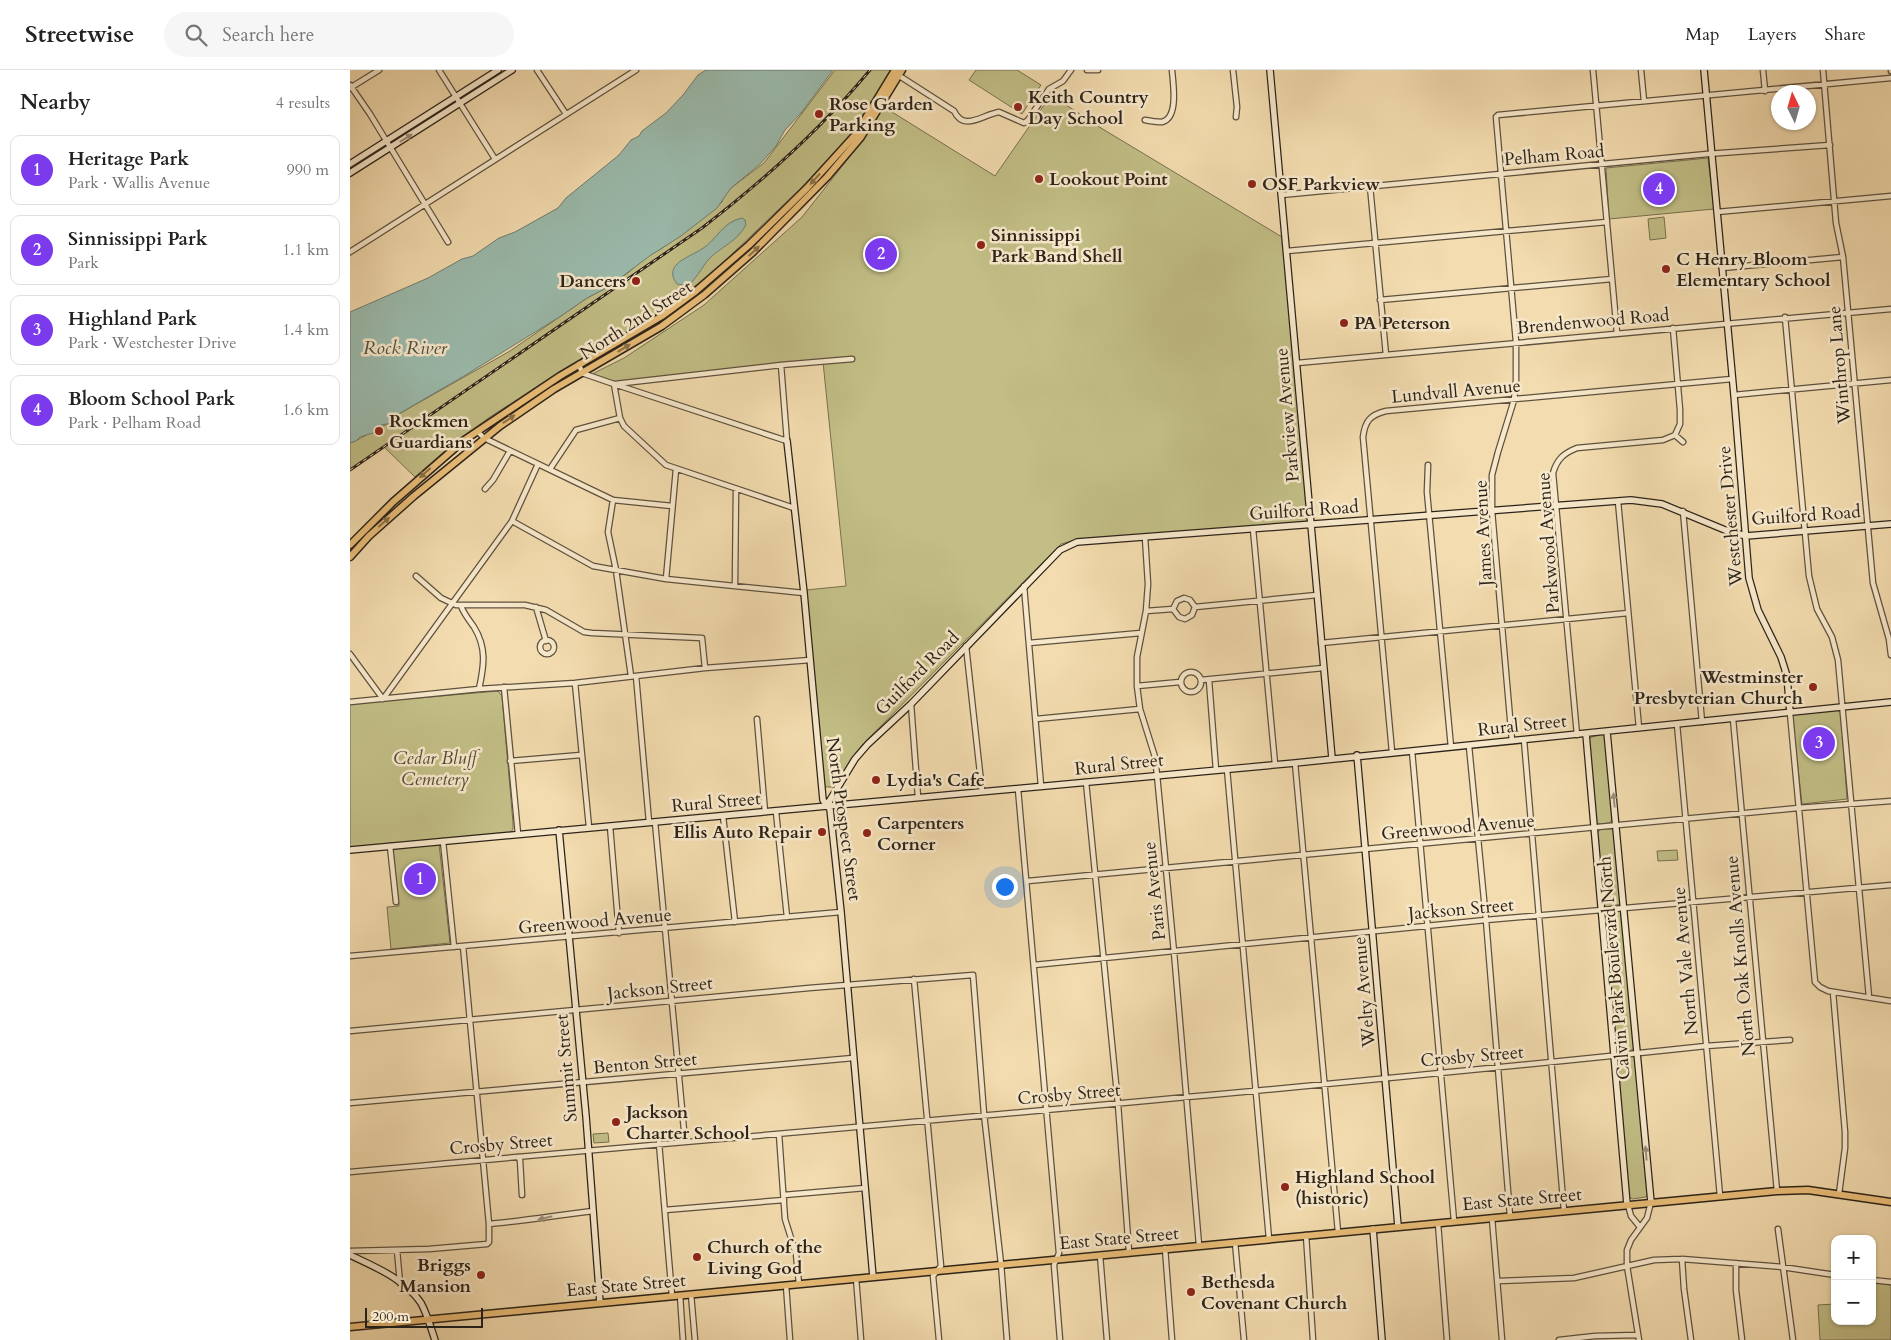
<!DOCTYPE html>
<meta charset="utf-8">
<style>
:root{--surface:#fff;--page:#f6f6f6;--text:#222;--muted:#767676;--line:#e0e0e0;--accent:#7c3aed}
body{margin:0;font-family:Cardo,serif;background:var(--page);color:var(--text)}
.controls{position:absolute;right:15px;bottom:15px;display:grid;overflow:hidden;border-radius:10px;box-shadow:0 1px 4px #0004}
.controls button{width:45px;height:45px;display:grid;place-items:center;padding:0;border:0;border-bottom:1px solid var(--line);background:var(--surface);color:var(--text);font:25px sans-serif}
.compass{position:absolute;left:1421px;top:15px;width:45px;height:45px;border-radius:50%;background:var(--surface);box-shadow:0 1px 4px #0004;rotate:355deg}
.scale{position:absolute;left:15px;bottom:12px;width:118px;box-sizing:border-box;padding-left:5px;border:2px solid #2c2319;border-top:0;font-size:14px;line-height:18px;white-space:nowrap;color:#2c2319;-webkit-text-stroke:4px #f7e8cb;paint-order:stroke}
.you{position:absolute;left:654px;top:816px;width:18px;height:18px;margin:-12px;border:4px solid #fff;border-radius:50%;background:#1a73e8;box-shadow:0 0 0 8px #1a73e833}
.badge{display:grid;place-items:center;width:32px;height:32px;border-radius:50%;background:var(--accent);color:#fff;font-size:16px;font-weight:700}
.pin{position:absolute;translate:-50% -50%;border:2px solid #fff;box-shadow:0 1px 5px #0006}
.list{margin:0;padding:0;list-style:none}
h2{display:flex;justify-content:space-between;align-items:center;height:65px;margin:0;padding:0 20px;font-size:21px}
h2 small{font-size:16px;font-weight:400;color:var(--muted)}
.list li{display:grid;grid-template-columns:32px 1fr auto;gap:15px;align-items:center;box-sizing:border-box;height:70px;margin:0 10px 10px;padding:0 10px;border:1px solid var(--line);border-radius:10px}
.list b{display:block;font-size:19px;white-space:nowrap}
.list p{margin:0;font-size:16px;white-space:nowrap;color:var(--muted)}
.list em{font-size:16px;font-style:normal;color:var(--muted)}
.icon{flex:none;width:28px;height:28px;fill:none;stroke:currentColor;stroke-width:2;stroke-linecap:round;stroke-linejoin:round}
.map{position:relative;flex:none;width:1541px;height:1270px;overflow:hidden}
header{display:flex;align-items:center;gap:30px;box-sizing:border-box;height:70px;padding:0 25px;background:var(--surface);border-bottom:1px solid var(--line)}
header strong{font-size:24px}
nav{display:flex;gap:28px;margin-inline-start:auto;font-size:18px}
.search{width:350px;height:45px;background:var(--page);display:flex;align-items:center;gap:12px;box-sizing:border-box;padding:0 18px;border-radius:28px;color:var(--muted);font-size:19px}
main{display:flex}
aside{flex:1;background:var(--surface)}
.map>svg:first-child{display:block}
.green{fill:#c2be86;stroke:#777050}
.water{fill:#9bbbad;stroke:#6f7e72}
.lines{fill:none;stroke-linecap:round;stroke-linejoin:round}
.street-casing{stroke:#5e513e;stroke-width:7}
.secondary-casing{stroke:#2c2319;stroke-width:8}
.primary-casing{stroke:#2c2319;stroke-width:9}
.street{stroke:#f7e8cb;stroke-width:4.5}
.secondary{stroke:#f7e8cb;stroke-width:5.5}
.primary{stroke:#eabe78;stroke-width:6}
.rail-casing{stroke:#2c2319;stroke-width:3}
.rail{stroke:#f7e8cb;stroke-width:1;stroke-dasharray:4;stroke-linecap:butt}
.oneway{fill:#9c8f7b}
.oneway2{fill:#8b7048}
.poi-dot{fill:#8f2418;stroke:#f7e8cb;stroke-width:2}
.labels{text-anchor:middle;stroke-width:5;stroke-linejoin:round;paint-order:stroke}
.poi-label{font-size:18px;font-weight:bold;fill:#2c2319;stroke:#f7e8cb;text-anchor:start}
.street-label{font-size:18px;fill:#2c2319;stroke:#f7e8cb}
.park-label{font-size:18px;font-style:italic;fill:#524a34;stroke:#f7e8cb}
.water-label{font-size:19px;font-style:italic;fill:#4d5145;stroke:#f7e8cb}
</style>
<header>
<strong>Streetwise</strong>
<div class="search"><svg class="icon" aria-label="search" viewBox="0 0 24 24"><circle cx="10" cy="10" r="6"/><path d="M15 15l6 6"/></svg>Search here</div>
<nav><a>Map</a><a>Layers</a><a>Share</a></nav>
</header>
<main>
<aside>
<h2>Nearby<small>4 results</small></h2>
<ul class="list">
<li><span class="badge">1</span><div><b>Heritage Park</b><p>Park · Wallis Avenue</p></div><em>990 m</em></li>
<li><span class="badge">2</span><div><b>Sinnissippi Park</b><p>Park</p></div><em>1.1 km</em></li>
<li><span class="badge">3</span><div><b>Highland Park</b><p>Park · Westchester Drive</p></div><em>1.4 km</em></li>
<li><span class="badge">4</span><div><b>Bloom School Park</b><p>Park · Pelham Road</p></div><em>1.6 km</em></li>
</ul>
</aside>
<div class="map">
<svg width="1541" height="1270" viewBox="0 0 1541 1270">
<rect width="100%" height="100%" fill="#f3dcaf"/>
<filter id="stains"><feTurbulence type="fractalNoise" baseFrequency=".004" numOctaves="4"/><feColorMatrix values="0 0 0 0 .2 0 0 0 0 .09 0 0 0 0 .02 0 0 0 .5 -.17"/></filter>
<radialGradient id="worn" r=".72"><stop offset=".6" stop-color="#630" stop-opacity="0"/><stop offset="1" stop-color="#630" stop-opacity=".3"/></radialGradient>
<path class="green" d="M152,0H157L110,28L111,26Z
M485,0H542L511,52L495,71L450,119L358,207L302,247L200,308L140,347L105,372L65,407L34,377L0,400V373C15,368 27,356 42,353L47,345L160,281L237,228L258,217L279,202L296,187L311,179L346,154L372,132L374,126L381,118L414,93Z
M626,0H667L691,15L672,44L619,10Z
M701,25L751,58L932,167L936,182L960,452L725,470L711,474L512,675L501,689L485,717H475L456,520L496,516L473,292L264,314L242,304L274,288L354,235L452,147L512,71L534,37L645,106Z
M103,31L105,33L40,73L41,71Z
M1358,88L1364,139L1259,149L1256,98Z
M1314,147L1316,168L1300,170L1298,149Z
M148,621L152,626L163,753V759L161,762L0,777V634Z
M1487,640L1491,643L1497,729L1452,734L1442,646L1446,644Z
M1252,664L1255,666L1263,749L1259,753L1249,754L1246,752L1239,668Z
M1251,759H1264L1271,834L1257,837L1253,834L1247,763Z
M89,774L100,873L41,879L37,837L49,836L43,779Z
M1327,780L1328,790L1308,791L1307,781Z
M1258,841H1269L1272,843L1284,978C1281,982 1270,983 1266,980L1254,845Z
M1283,986L1285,988L1298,1123L1296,1127L1282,1129L1279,1126L1267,991L1271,987Z
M258,1063L259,1072L244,1073L243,1064Z
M1522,1212L1541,1215V1270H1470L1468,1235L1485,1234V1251H1522Z"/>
<path class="water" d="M356,0H483L451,43L435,60L426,76L410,94L381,118L367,138L331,166L301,185L258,217L237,228L211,246L119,303L47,345L42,353L31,355L23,363L10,367L6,371L0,373V242L78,208L112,189L123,186L149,168L165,162L208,138L216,128L269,85L281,70L289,66L292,61L316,43L333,25L348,5Z
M392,148L395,150L396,155C386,173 371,176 358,190C354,195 343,213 339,214C335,215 330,215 327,214C312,194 340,187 352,179C367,170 372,152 392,148Z"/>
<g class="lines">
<defs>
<path id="street" d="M89,0L145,89
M187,0L216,44
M737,0H748
M883,0L887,37L886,47
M1243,0L1267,263
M1291,0L1294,31
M1413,0L1415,21
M1473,0L1486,153L1493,187L1523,513L1539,569L1541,585
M1541,0V1
M548,5L604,41C614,62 632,45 649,42L674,53L678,50L699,19L713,11L721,0
M0,15L20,44L98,172
M0,18L29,0
M795,50C800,51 807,52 812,52C829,48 823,13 822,0
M1020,116L1036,285
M931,125L1357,84L1480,75
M1367,142L1541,126
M937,181L1257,152
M0,182L286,0
M1372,198L1493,187
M1030,230L1262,209
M1435,247L1459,506L1467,539L1482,567L1488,590L1519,927
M947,293L1541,239
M229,294L232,303L258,312L437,371L431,295
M264,314L270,348L274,356L316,395L444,438
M265,314L431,295L502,289
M1384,325L1541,310
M127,361L134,368L263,430L322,436
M1325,365L1333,372
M1078,395L1077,422L1101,677
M200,399L226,360L270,348
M135,419L143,410L160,381
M263,430L258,462L266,500L281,606
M1268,431L1289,658
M1333,441L1352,652
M162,451L243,496L316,509L454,523
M903,459L925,694
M795,467L798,514L796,541L787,587V616L790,639L805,687L807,705L824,882L849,1175
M66,506L91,528L106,535H175L196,540L234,562L242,563L352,568L355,598
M316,509L326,399
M385,516L386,419
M674,516L691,716
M111,536C114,544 119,550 124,557C137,578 134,596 129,619
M186,537L196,571
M845,537L967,525
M823,539L829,547L835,549L842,545L845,537
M823,539L827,531L834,528L840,530L845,537
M796,541L823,539
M190 577a7 7 0 1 1 14 0a7 7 0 1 1-14 0Z
M679,573L791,563
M971,573L1278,543
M616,576L632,721
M0,584L33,629L162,451L188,394
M831 612a10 10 0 1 1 20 0a10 10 0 1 1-20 0Z
M286,606L299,752
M851,610L973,598
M859,610L866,700
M225,613L239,757
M787,616L830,612
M154,617L168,764
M0,632L129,619L225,613L355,598L460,590
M561,634L568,727
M1440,643L1465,912L1470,917L1478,921L1541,931
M407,649L415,742
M686,649L790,639
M1383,649L1427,1121
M1327,654L1370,1126
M1227,665L1203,403C1207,389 1214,383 1227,378L1313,370L1325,365L1330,354V340L1323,258
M1174,670L1214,1141
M1162,671L1142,441V405L1148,382L1164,330L1166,310V272L1146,47L1148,45L1541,8
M1119,676L1136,850L1160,1146
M1062,681L1104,1151
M1042,682L1013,367C1015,351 1020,345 1036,341L1382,309
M160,691L231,685
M945,693L988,1162
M877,699L919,1169
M736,712L768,1034L779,1182
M668,719L709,1183L704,1195L710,1270
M426,742L437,847
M373,746L385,852
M305,752L335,1071
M260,756L269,863
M93,771L104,877
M40,776L46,832
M678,811L1448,738L1541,731
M0,886L491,842
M684,895L1136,850L1541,815
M564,909L591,1196L583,1206L589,1270
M1483,922L1495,1062V1078L1489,1124
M0,961L459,918L623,905L634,1044L651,1194L657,1270
M0,1033L503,988
M429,1064L435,1149L446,1184L449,1214
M309,1073L322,1226
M168,1087L170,1090L172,1125
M0,1102C452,1061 905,1024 1356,976L1440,970
M434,1125L515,1118
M1278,1135L1281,1146L1290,1157
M315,1140L434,1130
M1142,1148L1152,1270
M1088,1153L1097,1270
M139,1154C174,1151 208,1145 243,1141
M1428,1159L1443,1270
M956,1165L963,1270
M885,1172L894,1270
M815,1178L822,1270
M47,1180L50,1213
M0,1181L79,1179L137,1174L139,1172V1154L113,876
M750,1185L757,1270
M1332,1189L1334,1219L1341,1270
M1386,1193V1220L1392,1270
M506,1208L511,1270
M1522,1210L1541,1212
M1148,1211L1224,1208L1304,1190L1332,1189L1432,1197L1485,1205
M436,1215L440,1270
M341,1224L345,1270
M330,1225L333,1270
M1209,1270L1245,1266L1288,1265
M1289,1270L1277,1196V1180L1281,1170L1297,1148L1301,1132"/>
<path id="secondary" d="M920,0L982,688
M1354,0L1384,325L1399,508L1408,540L1431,587L1437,606L1440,643
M0,94L148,0
M0,103L162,0
M437,371L454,523L473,730L480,739L491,842L523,1207
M1257,662L1301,1132
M1236,664L1277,1134
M1007,685L1048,1156
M477,735L505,689L518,674L561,634L710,480L727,472L1281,430L1312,434L1375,460L1396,466L1541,454
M209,760L236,1046L250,1233
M0,780L945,693L1541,632
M1023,1159L1032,1270
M0,1185C25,1197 55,1209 71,1233C77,1244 81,1258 85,1270"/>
<path id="primary" d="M0,475L43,432L113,371L210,306L312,246L346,221L399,175L457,118L506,64L545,0
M0,487L19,466L64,426L150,356L204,319L312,256L354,225L403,182L477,107L511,67L552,0
M0,1257L1427,1121L1458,1120L1541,1132"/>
</defs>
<use href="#street" class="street-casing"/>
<use href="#secondary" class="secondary-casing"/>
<use href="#primary" class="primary-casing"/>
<use href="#street" class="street"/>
<use href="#secondary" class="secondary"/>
<use href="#primary" class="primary"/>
<defs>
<path id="rail" d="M0,400L352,158C413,111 471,59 520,0"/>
</defs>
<use href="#rail" class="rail-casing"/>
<use href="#rail" class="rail"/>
</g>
<defs><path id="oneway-solid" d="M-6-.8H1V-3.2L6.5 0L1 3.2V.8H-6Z" transform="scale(1.25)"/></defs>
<g class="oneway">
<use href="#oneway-solid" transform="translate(56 68) rotate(-32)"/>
<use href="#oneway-solid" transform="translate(1264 730) rotate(-95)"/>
<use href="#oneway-solid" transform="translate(1296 1083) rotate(-95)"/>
<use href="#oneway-solid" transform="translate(195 1148) rotate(167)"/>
</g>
<g class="oneway2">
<use href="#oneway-solid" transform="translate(465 109) rotate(133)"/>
<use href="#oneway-solid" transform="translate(404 181) rotate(-43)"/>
<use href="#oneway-solid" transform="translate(274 278) rotate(-31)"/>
<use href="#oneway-solid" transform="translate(159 349) rotate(-34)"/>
<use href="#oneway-solid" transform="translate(75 403) rotate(139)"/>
<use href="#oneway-solid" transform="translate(34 452) rotate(-41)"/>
</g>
<g class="poi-dot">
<circle cx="668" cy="37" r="5"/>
<circle cx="469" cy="44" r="5"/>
<circle cx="689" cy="109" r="5"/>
<circle cx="902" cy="114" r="5"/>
<circle cx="631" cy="175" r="5"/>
<circle cx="1316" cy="199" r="5"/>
<circle cx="286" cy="211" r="5"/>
<circle cx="994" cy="253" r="5"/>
<circle cx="29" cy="361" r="5"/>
<circle cx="1463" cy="617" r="5"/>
<circle cx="526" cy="710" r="5"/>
<circle cx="472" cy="762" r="5"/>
<circle cx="517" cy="763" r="5"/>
<circle cx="266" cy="1052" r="5"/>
<circle cx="935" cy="1117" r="5"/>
<circle cx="347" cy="1187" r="5"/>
<circle cx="131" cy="1205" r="5"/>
<circle cx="841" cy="1222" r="5"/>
</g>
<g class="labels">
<g class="poi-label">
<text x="678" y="33">Keith Country<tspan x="678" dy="21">Day School</tspan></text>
<text x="479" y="40">Rose Garden<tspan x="479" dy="21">Parking</tspan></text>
<text x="699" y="115">Lookout Point</text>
<text x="912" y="120">OSF Parkview</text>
<text x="641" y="171">Sinnissippi<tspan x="641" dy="21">Park Band Shell</tspan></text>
<text x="1326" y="195">C Henry Bloom<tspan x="1326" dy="21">Elementary School</tspan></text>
<text x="276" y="217" text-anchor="end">Dancers</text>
<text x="1004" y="259">PA Peterson</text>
<text x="39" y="357">Rockmen<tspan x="39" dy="21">Guardians</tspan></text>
<text x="1453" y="613" text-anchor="end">Westminster<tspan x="1453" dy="21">Presbyterian Church</tspan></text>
<text x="536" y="716">Lydia's Cafe</text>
<text x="527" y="759">Carpenters<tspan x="527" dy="21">Corner</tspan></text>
<text x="462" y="768" text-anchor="end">Ellis Auto Repair</text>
<text x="276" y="1048">Jackson<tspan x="276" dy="21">Charter School</tspan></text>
<text x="945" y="1113">Highland School<tspan x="945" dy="21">(historic)</tspan></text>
<text x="357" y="1183">Church of the<tspan x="357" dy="21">Living God</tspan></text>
<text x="121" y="1201" text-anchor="end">Briggs<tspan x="121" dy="21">Mansion</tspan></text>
<text x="851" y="1218">Bethesda<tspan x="851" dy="21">Covenant Church</tspan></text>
</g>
<g class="street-label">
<text transform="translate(1204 85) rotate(-5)" y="6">Pelham Road</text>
<text transform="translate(286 250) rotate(-33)" y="6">North 2nd Street</text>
<text transform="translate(1243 251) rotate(-5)" y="6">Brendenwood Road</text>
<text transform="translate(1489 295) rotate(-95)" y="6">Winthrop Lane</text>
<text transform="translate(1106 321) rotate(-5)" y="6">Lundvall Avenue</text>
<text transform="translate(937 345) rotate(-95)" y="6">Parkview Avenue</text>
<text transform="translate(954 440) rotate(-4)" y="6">Guilford Road</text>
<text transform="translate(1456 445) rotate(-4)" y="6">Guilford Road</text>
<text transform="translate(1380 446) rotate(-95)" y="6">Westchester Drive</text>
<text transform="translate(1133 463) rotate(-93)" y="6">James Avenue</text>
<text transform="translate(1198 473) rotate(-94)" y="6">Parkwood Avenue</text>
<text transform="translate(567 603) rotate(-45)" y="6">Guilford Road</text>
<text transform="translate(1172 655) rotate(-6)" y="6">Rural Street</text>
<text transform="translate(769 694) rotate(-6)" y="6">Rural Street</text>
<text transform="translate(366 732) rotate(-5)" y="6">Rural Street</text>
<text transform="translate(494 749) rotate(82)" y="6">North Prospect Street</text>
<text transform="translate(1108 757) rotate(-5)" y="6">Greenwood Avenue</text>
<text transform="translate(804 821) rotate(-96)" y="6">Paris Avenue</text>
<text transform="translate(1111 839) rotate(-5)" y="6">Jackson Street</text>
<text transform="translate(245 851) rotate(-5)" y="6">Greenwood Avenue</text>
<text transform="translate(1390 886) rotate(-95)" y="6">North Oak Knolls Avenue</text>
<text transform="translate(1335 891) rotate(-95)" y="6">North Vale Avenue</text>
<text transform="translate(1264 898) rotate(-95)" y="6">Calvin Park Boulevard North</text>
<text transform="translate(310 918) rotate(-6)" y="6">Jackson Street</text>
<text transform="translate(1014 922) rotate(-95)" y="6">Welty Avenue</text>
<text transform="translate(1122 986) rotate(-5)" y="6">Crosby Street</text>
<text transform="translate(295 993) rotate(-5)" y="6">Benton Street</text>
<text transform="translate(216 998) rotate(-95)" y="6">Summit Street</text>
<text transform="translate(719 1024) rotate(-5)" y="6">Crosby Street</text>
<text transform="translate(151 1074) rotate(-5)" y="6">Crosby Street</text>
<text transform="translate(1172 1129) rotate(-5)" y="6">East State Street</text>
<text transform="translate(769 1168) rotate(-5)" y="6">East State Street</text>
<text transform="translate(276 1215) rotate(-5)" y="6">East State Street</text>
</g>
<g class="park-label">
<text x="85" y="694">Cedar Bluff<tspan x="85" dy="21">Cemetery</tspan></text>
</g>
<g class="water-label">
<text x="55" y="284">Rock River</text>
</g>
</g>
<rect width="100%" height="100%" filter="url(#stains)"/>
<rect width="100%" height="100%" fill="url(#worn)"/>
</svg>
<div class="controls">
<button>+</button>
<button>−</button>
</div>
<svg class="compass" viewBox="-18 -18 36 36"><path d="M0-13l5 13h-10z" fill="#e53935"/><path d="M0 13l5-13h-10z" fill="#767676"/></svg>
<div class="scale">200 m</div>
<div class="you"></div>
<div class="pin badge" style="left:70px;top:809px">1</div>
<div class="pin badge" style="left:531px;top:184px">2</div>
<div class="pin badge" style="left:1469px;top:673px">3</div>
<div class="pin badge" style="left:1309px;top:119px">4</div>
</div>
</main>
